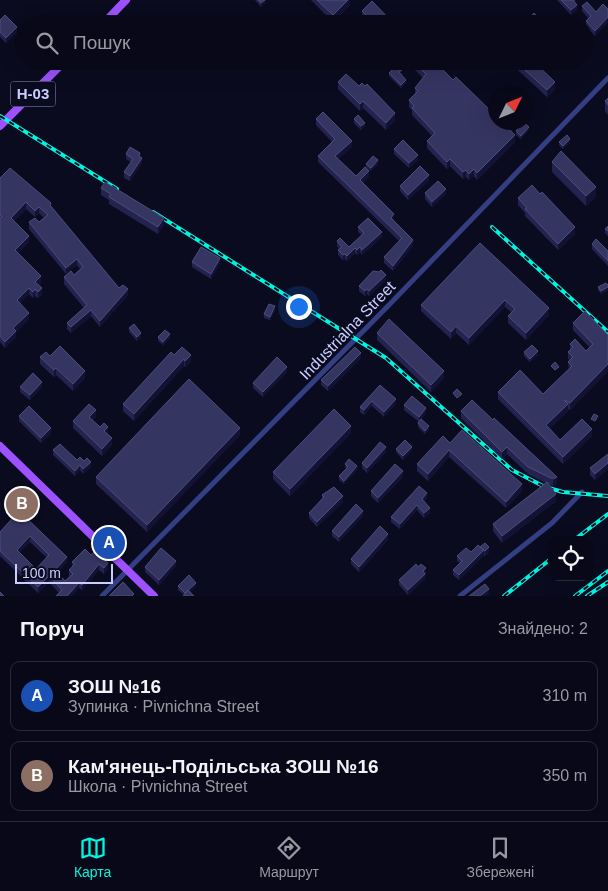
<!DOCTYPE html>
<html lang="uk">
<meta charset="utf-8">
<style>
:root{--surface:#080818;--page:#111121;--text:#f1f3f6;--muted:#989aa2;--line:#292937;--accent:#00f5e1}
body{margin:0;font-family:Helvetica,sans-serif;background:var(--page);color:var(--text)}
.controls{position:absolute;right:15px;bottom:15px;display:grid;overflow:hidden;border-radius:10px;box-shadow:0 5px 20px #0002}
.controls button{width:45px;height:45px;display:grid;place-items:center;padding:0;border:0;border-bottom:1px solid var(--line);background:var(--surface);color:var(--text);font:25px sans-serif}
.compass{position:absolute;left:488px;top:85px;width:45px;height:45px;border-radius:50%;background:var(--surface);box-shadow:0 5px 20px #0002;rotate:47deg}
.scale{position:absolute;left:15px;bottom:12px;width:98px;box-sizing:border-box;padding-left:5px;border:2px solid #caceff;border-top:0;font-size:14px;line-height:18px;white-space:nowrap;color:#caceff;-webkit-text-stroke:4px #0b0b20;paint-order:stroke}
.you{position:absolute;left:298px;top:306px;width:18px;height:18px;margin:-12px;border:4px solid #fff;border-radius:50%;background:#1a73e8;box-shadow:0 0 0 8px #1a73e833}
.badge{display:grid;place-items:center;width:32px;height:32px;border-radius:50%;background:var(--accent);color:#fff;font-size:16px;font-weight:700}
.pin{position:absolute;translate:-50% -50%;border:2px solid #fff;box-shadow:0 1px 5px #0006}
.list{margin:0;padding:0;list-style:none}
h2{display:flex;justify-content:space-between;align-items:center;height:65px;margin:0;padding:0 20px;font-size:21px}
h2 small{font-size:16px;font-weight:400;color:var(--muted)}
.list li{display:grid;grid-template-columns:32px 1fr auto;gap:15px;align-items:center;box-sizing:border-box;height:70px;margin:0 10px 10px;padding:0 10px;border:1px solid var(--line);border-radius:10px}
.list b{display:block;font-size:19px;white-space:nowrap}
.list p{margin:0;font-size:16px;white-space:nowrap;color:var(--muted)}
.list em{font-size:16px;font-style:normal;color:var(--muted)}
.icon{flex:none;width:28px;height:28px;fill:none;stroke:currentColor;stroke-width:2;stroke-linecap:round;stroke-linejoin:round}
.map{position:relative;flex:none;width:608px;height:596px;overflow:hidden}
.search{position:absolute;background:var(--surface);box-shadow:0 5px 20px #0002;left:15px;right:15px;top:15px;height:55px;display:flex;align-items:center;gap:12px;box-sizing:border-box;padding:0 18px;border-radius:28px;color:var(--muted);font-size:19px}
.sheet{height:225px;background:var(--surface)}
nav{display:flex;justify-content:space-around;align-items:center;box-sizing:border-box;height:70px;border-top:1px solid var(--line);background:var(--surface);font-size:14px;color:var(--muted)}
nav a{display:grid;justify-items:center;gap:2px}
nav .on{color:var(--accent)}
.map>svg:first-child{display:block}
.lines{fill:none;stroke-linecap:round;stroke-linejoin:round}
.street{stroke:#333f82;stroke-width:5}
.primary{stroke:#9e51ff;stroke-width:8}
.rail-casing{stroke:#00f5e1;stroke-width:4}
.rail{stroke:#0b0b20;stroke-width:2;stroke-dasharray:5.5;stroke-linecap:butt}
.wall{fill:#24234f;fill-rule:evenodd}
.shaded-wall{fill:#121234}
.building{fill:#353562;stroke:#4d4d7b;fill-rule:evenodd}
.labels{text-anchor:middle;stroke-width:4.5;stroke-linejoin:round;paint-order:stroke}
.shield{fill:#0b0b20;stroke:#9194bc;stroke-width:1}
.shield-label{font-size:15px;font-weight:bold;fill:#caceff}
.street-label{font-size:16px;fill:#caceff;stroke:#0b0b20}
</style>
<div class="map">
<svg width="608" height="596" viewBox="0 0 608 596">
<rect width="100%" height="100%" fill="#0b0b20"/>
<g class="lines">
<path class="street" d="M102,596L387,307L608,78
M460,596L552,523L582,492"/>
<path class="primary" d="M103,24L126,0
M0,126L65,61
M0,446L154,596"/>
<defs>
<path id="rail" d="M0,116L117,189
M153,212L386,358L512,470L545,487L563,492L608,496
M492,227L608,332
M574,540L608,514
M504,596L552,558
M575,596L608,571
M587,596L608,582"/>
</defs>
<use href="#rail" class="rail-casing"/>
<use href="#rail" class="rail"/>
</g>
<path class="wall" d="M255,0H266V2L261,7Z
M311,0H350V5L333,22Z
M557,0H576L574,2L577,10L571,15Z
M582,6L596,12L608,9V22L595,36L586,26V21L588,18L582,11Z
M362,11L394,24H368L362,18Z
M0,20L17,33L6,43L0,37Z
M406,61H434L515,142L477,180L474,176L469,180L466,177L463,179L450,166L447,169L427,148V141L432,136L412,115V110L409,107V100L415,94V88L423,78Z
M508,61H533L555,89L547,97Z
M389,73H402L401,74L406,83L401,88L389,76Z
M338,82L359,86H365L395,120L386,130L363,108L360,111L338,89Z
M608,98V115L605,111V101Z
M316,119L352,147L338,159L356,176L369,177L363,183L394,220L413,246L393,271L384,263V257L399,241L318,162V156L332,142L316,125Z
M354,119L365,126L361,130L354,123Z
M529,130L521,139L516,135V131Z
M559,142L570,143L563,149L559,145Z
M394,149L418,160L409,168L394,154Z
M126,154L140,156L142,163L130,181L124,178V172L131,162L126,159Z
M552,162L596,197L586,206L552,172Z
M366,164H378L371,171L366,167Z
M0,178L51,207L119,288L128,295L100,327L91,316L71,333L67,329V323L84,308L64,284V277L74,275L80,269L77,265L66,274L29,229V222H39L44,218L39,213L35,217L26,209L14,221L29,242L18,253L41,282L38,285L42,295L38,298L35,296L33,298L29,294L20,303L29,319L16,332V337L5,348L0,342Z
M429,181L408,200L400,191V186Z
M101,188L164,225L158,234L109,204V200L101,195Z
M425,193L446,194L432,207L425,199Z
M518,198L575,234L558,250L525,216V213L518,205Z
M608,226V236L605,233V229Z
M358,227L382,237L362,255L360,252L357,255L355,253L347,261L345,259L343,260L338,255V250L339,249L337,246V241L349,247L362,235L358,232Z
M480,243L549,315L526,340L508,323V316L511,312L505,307L469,345L456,333L451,339L421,311V305Z
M592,244L608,251V266L592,249Z
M192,262L220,263L211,279L192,267Z
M386,280L369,296L367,294L365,296L359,291V286Z
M608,285L601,294L598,290V287Z
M275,310L270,320L264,318V314Z
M573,323L608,335V371L570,410L568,409V411L550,428L560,440L592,436L563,464L498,399V392L543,394L569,370L568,362L570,360L568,359V352L570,350V344L586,351L590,348L573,330Z
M129,328L141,337L137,341L129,332Z
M377,333L444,378L431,392L377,340Z
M158,337L170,338L163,345L158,341Z
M524,352L538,355L530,362L524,356Z
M174,355L191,362L185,367L184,366L134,421L123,411V404Z
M50,356L85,378L73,391L56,375L54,377L40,364V357Z
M361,358L328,391L321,385V380Z
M287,372L263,397L253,388V383Z
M380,385L396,404L384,417L372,406L364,415L360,412V407Z
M20,387H42L30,400L20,392Z
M472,400L557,484L553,486L548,484L556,501L502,543L493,531V524L546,483L528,474L507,454L502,459L461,418V411Z
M404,405L426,413L419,422L429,430L425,434L418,427V423L419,422L404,410Z
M19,416L51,434L41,443L19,421Z
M96,417L92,420L108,434V435L112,445L102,456L73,428V421Z
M351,433L290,496L273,479V472Z
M240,435L147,532L96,484V477Z
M450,443L522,491L506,508L449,457L428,481L417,471V464Z
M396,449L412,450L403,460L396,452Z
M53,450L77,460L91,467L83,474L80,470L75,476L53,455Z
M386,452L367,473L362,468V463Z
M608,454V469L595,480L590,475V468Z
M345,464L357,470L344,484L339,480V476L346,469L345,467Z
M403,477L378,503L371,496V491Z
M322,495L343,502L317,527L309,518V513L322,500Z
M427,498L424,502L430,513L424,518L417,510L400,529L391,522V517Z
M19,511L67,562L57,573L65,581L70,576H69V570L72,567V562L91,555L108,569L104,574L99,570L82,590L79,588L72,596H56L59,593L49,582L38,593L0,556V532ZM30,542L47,558L36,569L19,553Z
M363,516L339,542L332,536V531Z
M388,540L359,572L351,564V559Z
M480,547L489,552L485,556L484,555L459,580L453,575V570L460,563L457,561V556L471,552Z
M176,566L159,585L145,572V567Z
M418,567L426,568L425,579L408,595L399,585V580Z
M178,586H196L190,592L184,595L178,590Z"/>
<path class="shaded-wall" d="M265,0H266V2L261,7V3Z
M348,0H350V5L333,22V15Z
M577,5V10L571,15V10Z
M608,17V22L595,36V31Z
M17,27V33L6,43V38Z
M406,80V83L401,88V85Z
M555,82V89L547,97V90Z
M363,101V108L360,111V104Z
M395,113V120L386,130V123Z
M365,123V126L361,130V126Z
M529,127V130L521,139V136Z
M515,135V142L477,180V173Z
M570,139V143L563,149V146Z
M352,141V147L335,162V156Z
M418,155V160L409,168V163Z
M142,158V163L130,181V176Z
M450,159V166L447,169V162Z
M378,160V164L371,171V168Z
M474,169V176L469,180V174Z
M466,170V177L463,179V172Z
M369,171V177L360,186V180Z
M429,175V181L408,200V195Z
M596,187V197L586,206V196Z
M446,189V194L432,207V202Z
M26,202V209L11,224V218Z
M39,207V213L35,217V211Z
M164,218V225L158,234V227Z
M575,227V234L558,250V244Z
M382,232V237L362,255V250Z
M29,236V242L15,256V250Z
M413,240V246L393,271V266Z
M360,247V252L357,255V250Z
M355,248V253L347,261V256Z
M345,254V259L343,260V255Z
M220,258V263L211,279V274Z
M77,259V265L66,274V268Z
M386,275V280L369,296V291Z
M41,276V282L35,288V282Z
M608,287V291L601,294V291Z
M29,288V294L17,306V300Z
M42,288V295L38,298V292Z
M35,289V296L33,298V292Z
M128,289V295L100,327V321Z
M367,289V294L365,296V291Z
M505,300V307L469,345V338Z
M275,306V310L270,320V317Z
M549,308V315L526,340V333Z
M91,310V316L71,333V327Z
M29,313V319L16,332V337L5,348V342L13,328Z
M456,326V333L451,339V332Z
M141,333V337L137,341V337Z
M170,334V338L163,345V342Z
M538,351V355L530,362V359Z
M361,353V358L328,391V386Z
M191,355V362L185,367V361Z
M184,359V366L134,421V414Z
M608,364V371L570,410V403Z
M287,367V372L263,397V392Z
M56,368V375L54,377V370Z
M85,371V378L73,391V384Z
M444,371V378L431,392V385Z
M42,382V387L30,400V395Z
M396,399V404L384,417V412Z
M372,401V406L364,415V410Z
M568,404V411L546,432V425Z
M426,408V413L419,422V417Z
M96,410V417L89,424V417Z
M351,426V433L290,496V489Z
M429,426V430L425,434V431Z
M108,427V434L104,438V431Z
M51,428V434L41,443V438Z
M240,428V435L147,532V525Z
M592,429V436L563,464V457Z
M112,438V445L102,456V449Z
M386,447V452L367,473V468Z
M412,447V450L403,460V456Z
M507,447V454L502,459V452Z
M449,450V457L428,481V474Z
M91,462V467L83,474V469Z
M608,463V469L595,480V474Z
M80,465V470L75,476V471Z
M357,466V470L344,484V481Z
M403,471V477L378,503V498Z
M557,477V484L553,486V479Z
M522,484V491L506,508V502Z
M427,493V498L422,504V499Z
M556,494V501L502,543V536Z
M343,496V502L317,527V522Z
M417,505V510L400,529V524Z
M430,508V513L424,518V513Z
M363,511V516L339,542V537Z
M388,534V540L359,572V567Z
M30,536V542L17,555V550Z
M489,547V552L485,556V551Z
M484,550V555L459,580V575Z
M67,557V562L55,576V570Z
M176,561V566L159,585V580Z
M108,563V569L104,574V568Z
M99,564V570L82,590V585Z
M426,568L425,579L408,595V590Z
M49,576V582L38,593V587Z
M79,583V588L72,596H67Z
M196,583V586L186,596L185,593Z
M489,589V594L486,596H480Z"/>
<path class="building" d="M258,0H265L261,3Z
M317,0H348L333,15Z
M561,0H573L577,5L571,10Z
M372,1L394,24H375L362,11Z
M587,2L596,12L603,4L608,9V17L595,31L586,21L591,16L582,6Z
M534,13L544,24H523Z
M5,15L17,27L6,38L0,32V20Z
M456,18L462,24H451Z
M413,61H434L453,80L456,77L496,116V122H502L515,135L477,173L474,169L469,174L466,170L463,172L450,159L447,162L427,141L435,133L412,108L414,106L409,100L418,91L415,88L426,74Z
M515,61H533L555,82L547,90Z
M397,65L402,70L399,72L406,80L401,85L389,73Z
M346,74L359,86L362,83L365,86L367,84L395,113L386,123L363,101L360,104L338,82Z
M608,98V105L605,101Z
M323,112L352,141L335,156L356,176L365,167L369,171L360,180L394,214L391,218L413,240L393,266L384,257L402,238L318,156L335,139L316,119Z
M358,115L365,123L361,126L354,119Z
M523,122L529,127L521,136L516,131Z
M567,135L570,139L563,146L559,142Z
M403,140L418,155L409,163L394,149Z
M130,147L140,153L139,156L142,158L130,176L124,172L133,159L126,154Z
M561,151L596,187L586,196L552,162Z
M373,156L378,160L371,168L366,164Z
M420,166L429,175L408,195L400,186Z
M10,168L51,203L50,205L119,288L123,285L128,289L100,321L91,310L71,327L67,323L87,305L64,277L71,271L74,275L83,267L77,259L66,268L29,222L35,218L39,222L48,215L39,207L35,211L26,202L11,218L29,236L15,250L41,276L35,282L42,288L38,292L35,289L33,292L29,288L17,300L29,313L13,328L16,331L5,342L0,336V218L2,217L0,215V178Z
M438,181L446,189L432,202L425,193Z
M105,182L164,218L158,227L109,197L111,194L101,188Z
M532,185L540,194L542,192L575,227L558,244L525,209L527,208L518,198Z
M368,218L382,232L362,250L360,247L357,250L355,248L347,256L345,254L343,255L338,250L342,247L337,241L340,238L349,247L364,233L358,227Z
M608,226V231L605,229Z
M596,239L608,251V261L592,244Z
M480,243L549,308L526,333L508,316L515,309L505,300L469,338L456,326L451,332L421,305Z
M201,247L220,258L211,274L192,262Z
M381,270L386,275L369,291L367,289L365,291L359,286L373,271L379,272Z
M606,283L608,285V287L601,291L598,287Z
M269,304L275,306L270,317L264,314Z
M585,311L608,335V364L570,403L564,400L568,404L546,425L560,440L582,419L592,429L563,457L498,392L520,370L543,394L572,366L568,362L573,357L568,352L573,347L570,344L575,339L586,351L593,344L573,323Z
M389,319L444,371L431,385L377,333Z
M134,324L141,333L137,337L129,328Z
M165,330L170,334L163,342L158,337Z
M532,345L538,351L530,359L524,352Z
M60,346L85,371L73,384L56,368L54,370L40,357L46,352L50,356Z
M182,347L191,355L185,361L184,359L134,414L123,404L171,352L174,355Z
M355,347L361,353L328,386L321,380Z
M277,357L287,367L263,392L253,383Z
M555,362L559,367L555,370L551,366Z
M33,373L42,382L30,395L20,387Z
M189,379L240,428L147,525L96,477Z
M380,385L396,399L384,412L372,401L364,410L360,407Z
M457,389L462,394L457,398L453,393Z
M412,396L426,408L419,417L404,405Z
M472,400L493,420L494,418L557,477L553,479L528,467L507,447L502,452L461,411Z
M89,404L96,410L89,417L100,427L104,423L108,427L104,431L112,438L102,449L73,421Z
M29,406L51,428L41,438L19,416Z
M334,409L351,426L290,489L273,472Z
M594,414L598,416L595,421L591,419Z
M421,419L429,426L425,431L418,423Z
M462,430L522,484L506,502L449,450L428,474L417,464L443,436L450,443Z
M405,440L412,447L403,456L396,449Z
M380,442L386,447L367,468L362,463Z
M60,444L77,460L80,457L84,461L87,458L91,462L83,469L80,465L75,471L53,450Z
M608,454V463L595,474L590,468Z
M349,459L357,466L344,481L339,476L348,467L345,464Z
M395,464L403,471L378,498L371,491Z
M547,482L556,494L502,536L493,524Z
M419,486L427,493L422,499L430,508L424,513L417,505L400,524L391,517Z
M334,487L343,496L317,522L309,513L324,497L322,495Z
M356,504L363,511L339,537L332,531Z
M19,511L67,557L55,570L65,581L73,574L69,570L75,564L72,562L85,549L91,555L94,552L108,563L104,568L99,564L82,585L79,583L67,596H56L62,590L49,576L38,587L0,551V532ZM30,536L49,555L36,569L17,550Z
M380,526L388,534L359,567L351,559Z
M485,543L489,547L485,551L480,547Z
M478,545L484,550L459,575L453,570L462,561L457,556L466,548L471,552Z
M161,548L176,561L159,580L145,567Z
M416,564L418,567L421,564L426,568L423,571L425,574L408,590L399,580Z
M189,575L196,583L185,593L178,586Z
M123,582L134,594L132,596H109Z
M485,584L489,589L480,596H469Z
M188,590L194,596H183Z
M0,592L4,596H0Z"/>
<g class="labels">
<rect class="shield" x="10.5" y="81.5" width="45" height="25" rx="4"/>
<g class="shield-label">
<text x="33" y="99">Н-03</text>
</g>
<g class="street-label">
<text transform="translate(347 330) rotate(-46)" y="6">Industrialna Street</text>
</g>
</g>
</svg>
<div class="controls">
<button><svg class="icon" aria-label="locate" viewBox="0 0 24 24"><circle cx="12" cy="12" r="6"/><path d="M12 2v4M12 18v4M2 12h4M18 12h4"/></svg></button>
</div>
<svg class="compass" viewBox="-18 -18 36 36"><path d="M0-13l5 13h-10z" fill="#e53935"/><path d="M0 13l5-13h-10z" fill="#989aa2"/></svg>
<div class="scale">100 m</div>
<div class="you"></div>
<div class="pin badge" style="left:109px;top:543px;background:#1a4fb4">A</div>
<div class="pin badge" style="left:22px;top:504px;background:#8d6e63">B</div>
<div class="search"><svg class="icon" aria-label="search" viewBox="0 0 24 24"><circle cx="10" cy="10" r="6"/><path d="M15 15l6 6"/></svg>Пошук</div>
</div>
<section class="sheet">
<h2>Поруч<small>Знайдено: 2</small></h2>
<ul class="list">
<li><span class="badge" style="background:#1a4fb4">A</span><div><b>ЗОШ №16</b><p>Зупинка · Pivnichna Street</p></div><em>310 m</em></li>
<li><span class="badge" style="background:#8d6e63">B</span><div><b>Кам'янець-Подільська ЗОШ №16</b><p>Школа · Pivnichna Street</p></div><em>350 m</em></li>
</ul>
</section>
<nav>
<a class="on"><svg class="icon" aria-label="map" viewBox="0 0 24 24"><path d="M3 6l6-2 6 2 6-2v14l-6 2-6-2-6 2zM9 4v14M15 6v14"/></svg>Карта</a>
<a><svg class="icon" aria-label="directions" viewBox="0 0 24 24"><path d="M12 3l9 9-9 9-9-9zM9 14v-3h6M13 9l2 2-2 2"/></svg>Маршрут</a>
<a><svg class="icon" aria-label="saved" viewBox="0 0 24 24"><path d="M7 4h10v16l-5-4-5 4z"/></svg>Збережені</a>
</nav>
